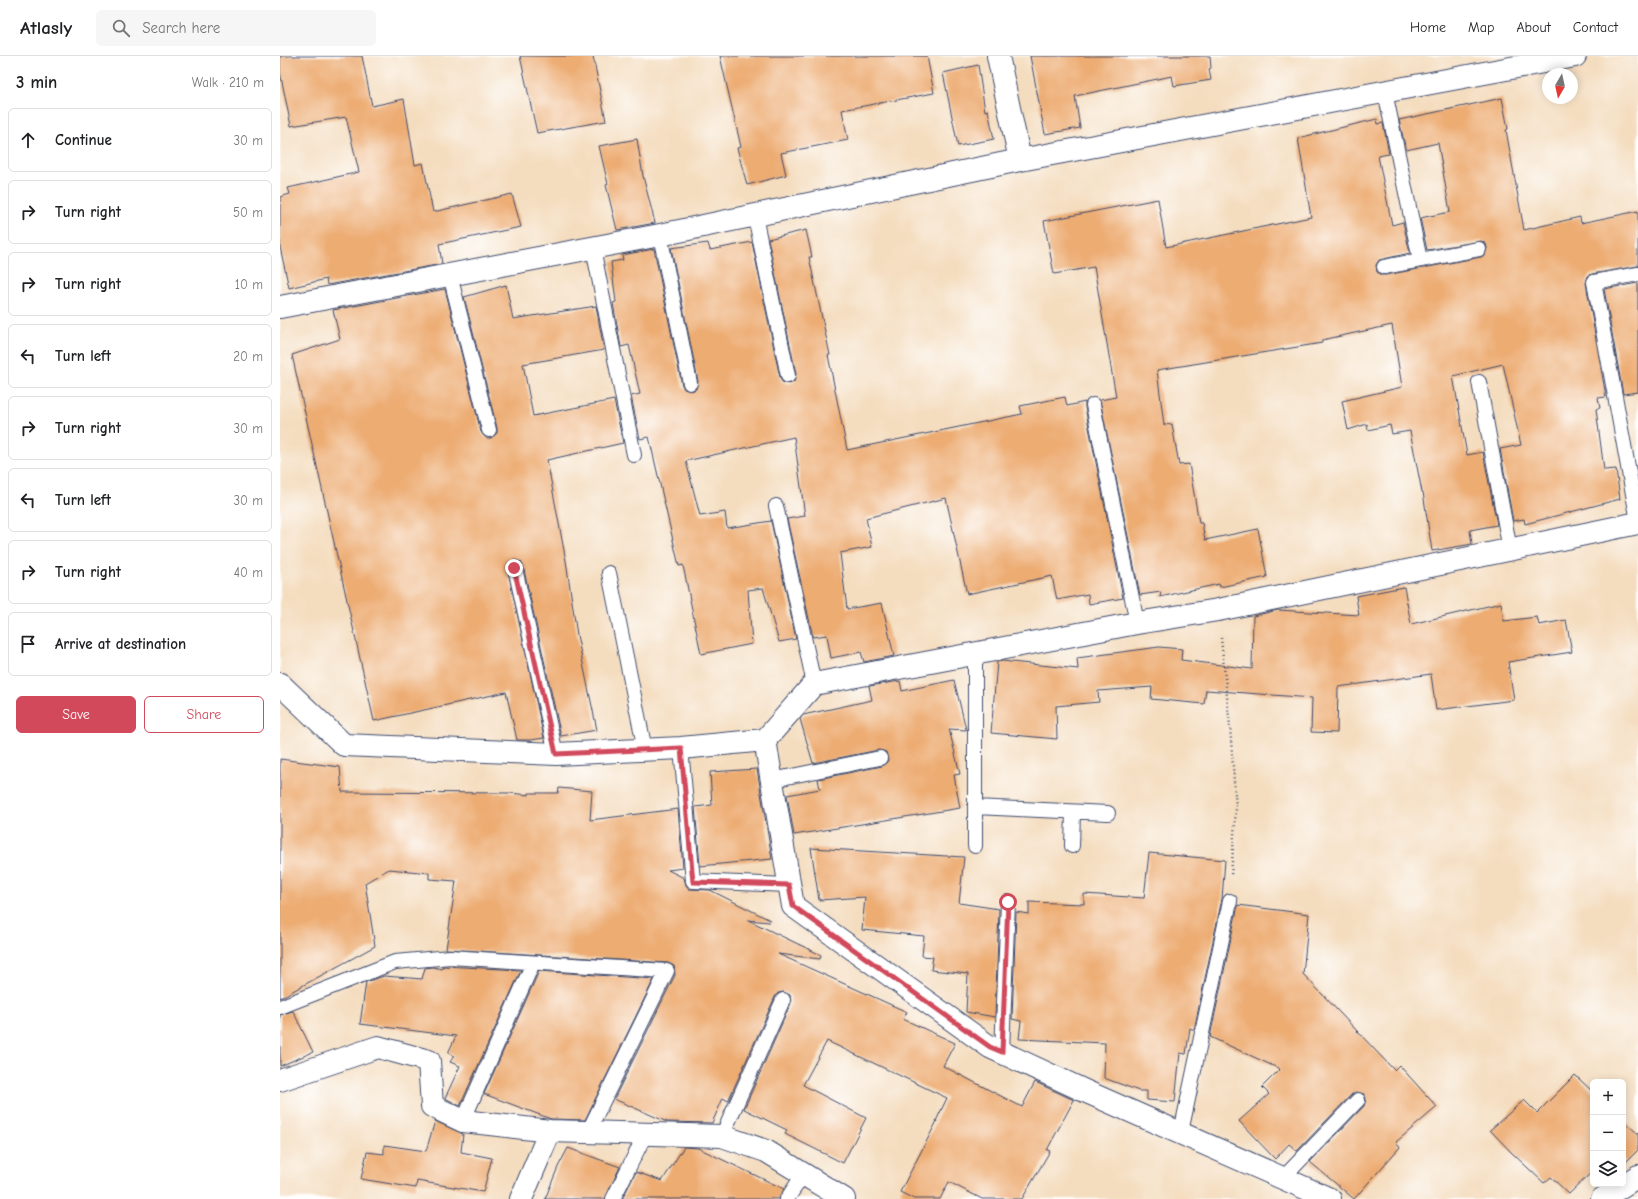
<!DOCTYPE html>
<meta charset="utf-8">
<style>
:root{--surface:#fff;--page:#f6f6f6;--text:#202124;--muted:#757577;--line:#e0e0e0;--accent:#d1495b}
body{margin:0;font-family:"Comic Neue",sans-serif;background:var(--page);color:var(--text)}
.controls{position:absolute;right:12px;bottom:12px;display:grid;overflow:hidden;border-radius:6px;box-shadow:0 2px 10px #0003}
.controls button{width:36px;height:36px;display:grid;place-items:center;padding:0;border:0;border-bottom:1px solid var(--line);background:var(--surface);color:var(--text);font:20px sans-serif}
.compass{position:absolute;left:1262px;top:12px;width:36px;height:36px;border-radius:50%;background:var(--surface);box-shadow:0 2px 10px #0003;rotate:189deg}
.stop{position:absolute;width:12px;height:12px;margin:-9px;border:3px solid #d1495b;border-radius:50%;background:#fff}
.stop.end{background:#d1495b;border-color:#fff;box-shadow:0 1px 4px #0008}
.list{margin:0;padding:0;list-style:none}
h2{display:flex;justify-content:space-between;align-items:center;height:52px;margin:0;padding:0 16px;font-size:17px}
h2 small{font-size:13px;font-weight:400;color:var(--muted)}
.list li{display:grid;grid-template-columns:26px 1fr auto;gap:12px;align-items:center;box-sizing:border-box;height:64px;margin:0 8px 8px;padding:0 8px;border:1px solid var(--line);border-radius:6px}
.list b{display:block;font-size:15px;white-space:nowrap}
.list em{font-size:13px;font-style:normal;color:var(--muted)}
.actions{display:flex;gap:8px;padding:12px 16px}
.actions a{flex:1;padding:9px 0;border:1px solid var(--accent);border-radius:6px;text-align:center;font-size:14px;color:var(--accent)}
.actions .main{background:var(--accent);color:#fff}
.icon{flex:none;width:22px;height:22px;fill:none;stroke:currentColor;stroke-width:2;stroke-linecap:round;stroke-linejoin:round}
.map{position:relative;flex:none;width:1358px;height:1143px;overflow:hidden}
header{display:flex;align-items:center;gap:24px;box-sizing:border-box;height:56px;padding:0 20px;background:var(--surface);border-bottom:1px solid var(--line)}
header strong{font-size:19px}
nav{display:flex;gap:22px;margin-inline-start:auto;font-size:14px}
.search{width:280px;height:36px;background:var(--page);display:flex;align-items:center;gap:10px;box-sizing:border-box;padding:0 14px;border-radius:6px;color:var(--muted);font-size:15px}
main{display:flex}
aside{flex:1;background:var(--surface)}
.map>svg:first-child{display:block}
.building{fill:#edac72}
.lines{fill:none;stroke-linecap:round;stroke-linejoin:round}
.lane-casing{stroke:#3c496d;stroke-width:16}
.street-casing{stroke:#3c496d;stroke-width:24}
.secondary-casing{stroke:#3c496d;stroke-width:24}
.path{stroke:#3c496d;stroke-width:2.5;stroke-dasharray:1 3;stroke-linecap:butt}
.lane{stroke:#fff;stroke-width:14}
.street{stroke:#fff;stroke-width:22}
.secondary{stroke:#fff;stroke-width:22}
.route{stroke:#d1495b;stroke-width:5}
</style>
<header>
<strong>Atlasly</strong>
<div class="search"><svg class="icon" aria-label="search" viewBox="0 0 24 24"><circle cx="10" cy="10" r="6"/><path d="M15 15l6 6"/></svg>Search here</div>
<nav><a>Home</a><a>Map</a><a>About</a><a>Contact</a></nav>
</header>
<main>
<aside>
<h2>3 min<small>Walk · 210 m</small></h2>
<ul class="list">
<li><svg class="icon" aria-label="ahead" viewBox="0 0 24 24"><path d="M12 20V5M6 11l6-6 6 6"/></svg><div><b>Continue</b></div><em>30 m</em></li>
<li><svg class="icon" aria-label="right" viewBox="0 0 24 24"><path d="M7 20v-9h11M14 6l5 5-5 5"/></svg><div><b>Turn right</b></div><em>50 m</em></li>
<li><svg class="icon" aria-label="right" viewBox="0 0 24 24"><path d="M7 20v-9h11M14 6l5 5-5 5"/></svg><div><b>Turn right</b></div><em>10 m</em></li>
<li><svg class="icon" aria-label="left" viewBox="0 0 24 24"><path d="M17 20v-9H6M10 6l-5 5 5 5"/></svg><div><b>Turn left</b></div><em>20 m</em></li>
<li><svg class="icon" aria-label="right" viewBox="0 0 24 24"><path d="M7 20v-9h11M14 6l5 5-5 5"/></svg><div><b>Turn right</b></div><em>30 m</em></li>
<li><svg class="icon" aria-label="left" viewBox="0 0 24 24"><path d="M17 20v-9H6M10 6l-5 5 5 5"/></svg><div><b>Turn left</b></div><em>30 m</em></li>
<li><svg class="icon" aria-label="right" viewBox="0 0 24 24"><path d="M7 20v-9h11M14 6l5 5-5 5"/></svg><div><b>Turn right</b></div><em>40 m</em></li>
<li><svg class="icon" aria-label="arrive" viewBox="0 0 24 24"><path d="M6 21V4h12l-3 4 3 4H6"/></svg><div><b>Arrive at destination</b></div></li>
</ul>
<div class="actions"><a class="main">Save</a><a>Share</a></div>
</aside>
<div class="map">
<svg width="1358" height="1143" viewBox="0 0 1358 1143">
<rect width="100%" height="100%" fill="#fff"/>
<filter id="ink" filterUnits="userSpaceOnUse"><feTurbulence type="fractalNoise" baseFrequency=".025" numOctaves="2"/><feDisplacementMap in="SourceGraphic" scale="8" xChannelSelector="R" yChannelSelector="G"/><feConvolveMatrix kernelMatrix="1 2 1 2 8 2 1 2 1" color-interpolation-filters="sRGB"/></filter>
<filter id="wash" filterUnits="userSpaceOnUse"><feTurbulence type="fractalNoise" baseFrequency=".012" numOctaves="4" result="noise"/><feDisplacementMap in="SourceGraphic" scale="16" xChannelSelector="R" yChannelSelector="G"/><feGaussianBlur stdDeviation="0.9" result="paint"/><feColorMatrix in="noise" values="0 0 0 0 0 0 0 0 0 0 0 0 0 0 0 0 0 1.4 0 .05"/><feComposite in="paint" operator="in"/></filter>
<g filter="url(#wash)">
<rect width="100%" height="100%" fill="#f4ddbf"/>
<g id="blocks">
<path class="building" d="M0,0H82L92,50L124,43L135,109L143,107L153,156L232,138L241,171L159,188L162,208L47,229L46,223L9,232L0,191V141L10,138L8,132L79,116L66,61L11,70L0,16Z
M240,0H313L326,65L257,77Z
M440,0H647L654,37L562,54L568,84L501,97L506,119L467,129L457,92L461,91Z
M750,0H930L931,12L929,13L931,24L894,30L892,20L795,40L800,72L765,78Z
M698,9L705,55L708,54L714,83L678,90L663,17Z
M1222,42L1228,73L1226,74L1244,174L1300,161L1301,167L1358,155V210L1312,218L1308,220L1306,227L1326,341L1318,342L1320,352L1316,353L1324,414L1336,413L1340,443L1245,468L1244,463L1233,465L1220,393L1241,389L1223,308L1173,320L1187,399L1203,396L1217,469L1190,474L1192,488L1152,495L1143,436H1142L1130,375L1112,378L1110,369L1088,374L1087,368L1068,374L1062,345L1122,331L1112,269L1042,284V287L877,314L884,369L892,368L899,409L909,408L919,467H922L925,484L978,473L987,521L940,531L939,528L880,541L881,536L860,539L820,344L836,341L814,211L774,218L764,165L878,143L886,191L1031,161L1018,82L1097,63L1098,68L1103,67L1109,98L1098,100L1112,169L1123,166L1130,197L1099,204L1096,209L1097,216L1101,219H1106L1201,201L1205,199L1207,192L1206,188L1201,185L1147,194L1140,162L1170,156L1158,87L1126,94L1119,64Z
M357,83L363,120L375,167L337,174L326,129L328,128L319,90Z
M526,174L532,201H529L550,299H548L567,394L742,358L740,350L785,341L787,350L805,346V351L843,542L809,548L808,538L777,544L772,520L687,538L666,442L586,462L592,491L560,497L567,553L602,547L614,600L584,606L581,596L551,602L547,579L533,581L507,463L525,460L514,381L406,405L420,460L445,456L447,472L491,465L516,583L499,586L483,532L468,534L472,588L421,598L403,509L399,510L369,381L360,383L351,340L360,338L349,289L341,291L333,247L336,246L331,206L343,204L342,199L374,193L402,329L404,333L411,335L416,333L418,325L391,192L428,187L430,194L472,186L500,322L502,326L509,328L514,326L516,318L488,183Z
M1358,227V336L1343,338L1324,233Z
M226,229L233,263L316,250L324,294L243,308L253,360L334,344L343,387L267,404L286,505L297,579L317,674L281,680L243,510L241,506L234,504L229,506L227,510L264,682L251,684H237L226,636L94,665L12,299L60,283L53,254L165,233L201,376L206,382H211L217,377V372L184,241Z
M1124,531L1131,568L1221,547L1224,565L1257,561L1259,569L1286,564L1292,596L1228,606L1234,644L1156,654L1151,618L1058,631L1057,677L1031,676L1032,642L926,634L924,648L871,643L872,631L818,635L819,646L776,650L777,683L711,677L717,606L722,605L798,613L797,602L879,591L902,593L901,604L972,613L973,560L998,554L1079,559L1076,540Z
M674,624L686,673V674L669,673L680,718L674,719L680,752L514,779L507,739L540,733L538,723L602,710L606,708L608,704L606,696L599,694L533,707L520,663L523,659L592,644L589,630L620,625L622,635Z
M0,703L60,711L62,736L230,737L249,739V737H278L279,732L312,735L310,764L398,753L403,812L388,814L404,822L406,829L409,833L430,834L490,864L489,866L468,864L541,899L540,903L498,898L627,956L623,963L675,987L663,1010L742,1051L755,1026L794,1044L767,1094L770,1095L742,1143H702L669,1126L660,1143H634L620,1136L657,1065H656L667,1042L547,985L523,1029L586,1062L563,1107L505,1078L507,1074L464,1053L511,947L510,939L503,936L498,937L495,941L448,1045L443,1042L432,1067L387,1066L334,1043L395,919L394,910L388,907L166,893L176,825L149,823V817L109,813L85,827L95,890L0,942Z
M477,713L492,803L420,810L415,751L432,749L430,716Z
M531,792L684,801L679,847L719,853L715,961L686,956L688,918L651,914L653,901L642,900L644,880L582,874L585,841L539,844Z
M869,797L945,804L942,843L914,974L910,972L906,998L900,997L895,1046L867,1044V1035H859L824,1022L825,987L739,983L741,965L732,963L736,856L749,858V846L804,848V838L864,842Z
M958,849L1029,858L1023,918L1114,1014L1119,1009L1157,1051L1116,1086L1120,1091L1074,1143L1030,1106L1084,1050L1086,1042L1084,1038L1076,1036L1072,1038L1017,1095L1009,1088L995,1103L959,1065L989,1038L982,1031L1000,1013L930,981Z
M163,910L241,914L180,1050L165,1042L180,1010L170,1006L174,1000L168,997L176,980L80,968L86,926L104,920L142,923L145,912L153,911L162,913Z
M259,915L374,923L305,1064L271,1063L204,1038Z
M13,955L33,996L0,1010V959Z
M1295,1019L1313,1036V1115L1289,1138L1271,1121L1264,1127L1232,1097L1210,1074L1244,1044L1257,1057Z
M1343,1064L1358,1078V1094L1346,1106L1343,1103Z
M155,1065L183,1078L181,1096L212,1102L203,1136L137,1125L136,1132L81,1123L87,1096L104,1098V1089L146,1095Z
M404,1091L418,1092L504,1133L499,1143H342L356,1116L382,1125Z
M288,1092L340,1111L325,1143H265L278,1111Z"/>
</g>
</g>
<g filter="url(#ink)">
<use href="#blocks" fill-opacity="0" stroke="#3c496d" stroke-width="1"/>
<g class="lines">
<defs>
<path id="lane" d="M1105,36L1140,204
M475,160L508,320
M380,179L410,327
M313,192L354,399
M1104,211L1199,193
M1358,218L1314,226L1358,465
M170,219L209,374
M1199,326L1230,494
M813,349L857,567
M496,450L534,628
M235,512L276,698
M329,517L365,694
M695,597V790
M401,692L413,825L509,829
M492,724L600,702
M695,751L828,757
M792,790L793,756
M0,951L115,906L170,901L387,915L308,1076
M722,996L728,846
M183,1065L253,907
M901,1076L950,845
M442,1080L503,944
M1004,1121L1078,1044
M333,1143L365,1079
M507,1143L523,1119"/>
<path id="street" d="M718,0L740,104
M0,251L380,179L740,104L1295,0
M0,628L64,689L276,698L401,692L485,684L534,628L857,567L938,554L1358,467
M485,684L513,850L710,991L807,1036L1050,1143
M0,1024L98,991L149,1005L152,1050L183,1065L270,1075L442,1080L486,1095L564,1143
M241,1143L270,1075"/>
<path id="secondary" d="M1322,1143L1358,1120"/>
</defs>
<use href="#lane" class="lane-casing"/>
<use href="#street" class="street-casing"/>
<use href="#secondary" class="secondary-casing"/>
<path class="path" d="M941,582L950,670L956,752L951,820"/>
<use href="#lane" class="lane"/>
<use href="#street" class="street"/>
<use href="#secondary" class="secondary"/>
</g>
</g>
<g class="lines" filter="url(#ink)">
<path class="route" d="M234,512L276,698L401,692L413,826L509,829L513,850L710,991L722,996L728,846"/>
</g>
</svg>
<div class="controls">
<button>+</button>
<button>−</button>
<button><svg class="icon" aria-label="layers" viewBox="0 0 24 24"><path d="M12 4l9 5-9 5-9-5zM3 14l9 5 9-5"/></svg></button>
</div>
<svg class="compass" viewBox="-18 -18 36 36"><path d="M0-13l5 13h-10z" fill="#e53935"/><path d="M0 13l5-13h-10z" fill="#757577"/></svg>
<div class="stop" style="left:728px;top:846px"></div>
<div class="stop end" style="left:234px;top:512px"></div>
</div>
</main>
